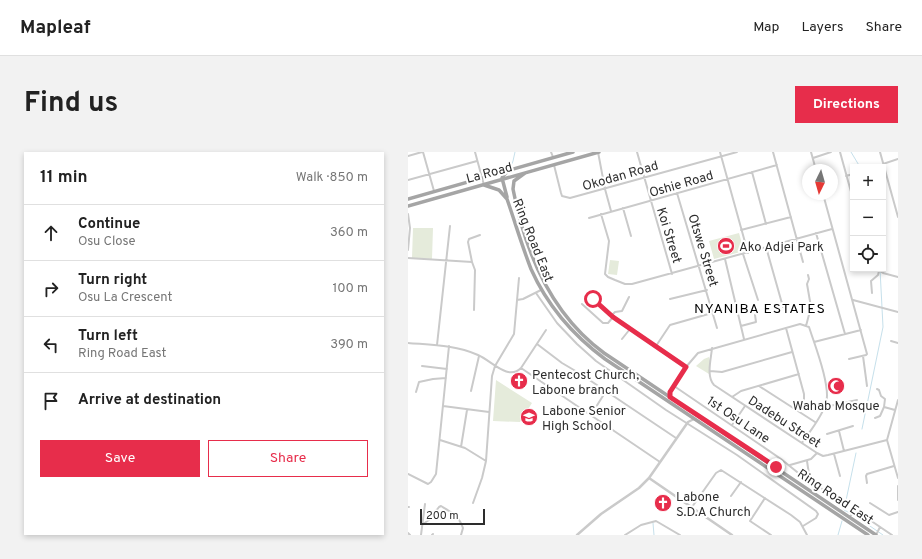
<!DOCTYPE html>
<meta charset="utf-8">
<style>
:root{--surface:#fff;--page:#f2f2f2;--text:#222;--muted:#767676;--line:#e0e0e0;--accent:#e72d4b}
body{margin:0;font-family:Overpass,sans-serif;background:var(--page);color:var(--text)}
.controls{position:absolute;right:12px;top:12px;display:grid;overflow:hidden;border-radius:0px;box-shadow:0 2px 6px #0003}
.controls button{width:36px;height:36px;display:grid;place-items:center;padding:0;border:0;border-bottom:1px solid var(--line);background:var(--surface);color:var(--text);font:20px sans-serif}
.compass{position:absolute;left:394px;top:12px;width:36px;height:36px;border-radius:50%;background:var(--surface);box-shadow:0 2px 6px #0003;rotate:185deg}
.scale{position:absolute;left:12px;bottom:10px;width:65px;box-sizing:border-box;padding-left:4px;border:2px solid #2d2d2d;border-top:0;font-size:11px;line-height:14px;white-space:nowrap;color:#2d2d2d;-webkit-text-stroke:3px #fff;paint-order:stroke}
.stop{position:absolute;width:12px;height:12px;margin:-9px;border:3px solid #e72d4b;border-radius:50%;background:#fff}
.stop.end{background:#e72d4b;border-color:#fff;box-shadow:0 1px 4px #0008}
.list{margin:0;padding:0;list-style:none}
h2{display:flex;justify-content:space-between;align-items:center;height:52px;margin:0;padding:0 16px;font-size:17px}
h2 small{font-size:13px;font-weight:400;color:var(--muted)}
.list li{display:grid;grid-template-columns:26px 1fr auto;gap:12px;align-items:center;box-sizing:border-box;height:56px;padding:0 16px;border-top:1px solid var(--line)}
.list b{display:block;font-size:15px;white-space:nowrap}
.list p{margin:0;font-size:13px;white-space:nowrap;color:var(--muted)}
.list em{font-size:13px;font-style:normal;color:var(--muted)}
.actions{display:flex;gap:8px;padding:12px 16px}
.actions a{flex:1;padding:9px 0;border:1px solid var(--accent);border-radius:0px;text-align:center;font-size:14px;color:var(--accent)}
.actions .main{background:var(--accent);color:#fff}
.icon{flex:none;width:22px;height:22px;fill:none;stroke:currentColor;stroke-width:2;stroke-linecap:round;stroke-linejoin:round}
.map{position:relative;flex:none;width:490px;height:383px;overflow:hidden;border-radius:0px}
header{display:flex;align-items:center;gap:24px;box-sizing:border-box;height:56px;padding:0 20px;background:var(--surface);border-bottom:1px solid var(--line)}
header strong{font-size:19px}
nav{display:flex;gap:22px;margin-inline-start:auto;font-size:14px}
.intro{display:flex;align-items:center;justify-content:space-between;box-sizing:border-box;height:96px;padding:0 24px}
h1{margin:0;font-size:28px}
.button{padding:10px 18px;border-radius:0px;background:var(--accent);color:#fff;font-size:14px;font-weight:700}
main{display:flex;gap:24px;padding:0 24px}
aside{flex:1;background:var(--surface);border-radius:0px;box-shadow:0 2px 6px #0003}
.map>svg:first-child{display:block}
.green{fill:#e5ebdb}
.lines{fill:none;stroke-linecap:round;stroke-linejoin:round}
.stream{stroke:#c6e0eb;stroke-width:1}
.minor{stroke:#cacaca;stroke-width:2}
.tertiary{stroke:#cacaca;stroke-width:2.5}
.primary{stroke:#a5a5a5;stroke-width:3.5}
.route{stroke:#e72d4b;stroke-width:5}
.labels{text-anchor:middle;stroke-width:4;stroke-linejoin:round;paint-order:stroke}
.street-label{font-size:13px;fill:#2d2d2d;stroke:#fff}
.poi-label{font-size:13px;fill:#2d2d2d;stroke:#fff;text-anchor:start}
.neighbourhood-label{font-size:14px;letter-spacing:1px;fill:#000;stroke:#fff}
</style>
<header>
<strong>Mapleaf</strong>
<nav><a>Map</a><a>Layers</a><a>Share</a></nav>
</header>
<div class="intro"><h1>Find us</h1><a class="button">Directions</a></div>
<main>
<aside>
<h2>11 min<small>Walk · 850 m</small></h2>
<ul class="list">
<li><svg class="icon" aria-label="ahead" viewBox="0 0 24 24"><path d="M12 20V5M6 11l6-6 6 6"/></svg><div><b>Continue</b><p>Osu Close</p></div><em>360 m</em></li>
<li><svg class="icon" aria-label="right" viewBox="0 0 24 24"><path d="M7 20v-9h11M14 6l5 5-5 5"/></svg><div><b>Turn right</b><p>Osu La Crescent</p></div><em>100 m</em></li>
<li><svg class="icon" aria-label="left" viewBox="0 0 24 24"><path d="M17 20v-9H6M10 6l-5 5 5 5"/></svg><div><b>Turn left</b><p>Ring Road East</p></div><em>390 m</em></li>
<li><svg class="icon" aria-label="arrive" viewBox="0 0 24 24"><path d="M6 21V4h12l-3 4 3 4H6"/></svg><div><b>Arrive at destination</b></div></li>
</ul>
<div class="actions"><a class="main">Save</a><a>Share</a></div>
</aside>
<div class="map">
<svg width="490" height="383" viewBox="0 0 490 383">
<rect width="100%" height="100%" fill="#fff"/>
<path class="green" d="M5,76H25L24,107L4,106Z
M331,81L336,99L306,107L301,89Z
M202,108L211,109L209,123L200,122Z
M301,205L302,209L301,222L288,214L296,207Z
M88,228L124,251L112,270L85,269Z"/>
<g class="lines">
<path class="stream" d="M443,0L452,15
M78,21L103,14L105,9L107,0
M454,277L475,175L472,117
M448,301L436,358L446,363L475,383
M245,371L246,383
M430,383L434,369"/>
<path class="minor" d="M15,0L26,39
M67,0L76,33
M143,0L145,5
M190,0L197,37L203,59
M229,0L264,122
M312,0L340,101
M365,0L395,110
M403,0L408,18
M432,0L445,47
M472,0L490,65
M0,4L14,0
M405,6L423,0
M146,13L153,41L154,44L162,46L329,0
M466,15L490,7
M344,20L358,72
M438,24L445,22
M0,28L69,9
M269,41L309,176
M415,42L459,202L458,203L441,207
M215,56L223,84
M0,62L2,76L0,98
M193,62L201,89L197,122L200,125L207,128L217,132H224L424,77
M181,66L369,13
M333,78L383,65
M408,81L437,182
M358,95L375,155
M335,102L350,148
M0,106L64,110L67,118L66,158
M317,107L336,187
M64,110L60,90L61,87L72,83
M469,117L475,121L490,125
M128,141L149,171L169,192L188,209L258,258L329,303L408,359L410,362L408,366L395,374
M464,141L463,129L470,123L471,119
M185,147L205,165L278,215
M262,147L299,138
M109,148L115,147L133,138
M445,148L490,160
M174,152L195,171H200L205,165
M203,164L207,160L214,159L221,145
M333,174L348,170L347,163
M398,174L403,155L399,132L401,127L400,123
M378,176L396,242V247L388,258
M214,187L222,177
M483,189L490,191
M406,190L453,178
M0,191C24,193 47,193 70,203C84,209 100,229 113,216L252,310
M129,192L154,211L171,221L268,286
M29,193L42,74
M248,194L262,173L304,161
M304,196C303,208 298,224 306,233L409,301L415,304L420,303L479,288
M455,204L459,234
M14,214L39,217
M113,216L138,178
M302,219L314,220L384,200
M266,234L373,307L394,324L424,343
M351,234L407,270
M469,237L471,238L473,244L477,247L476,255L487,258
M63,239L71,204
M8,240L11,230L25,227L38,226
M262,245V240L278,215L290,201L392,172L401,175L403,181C408,196 423,236 418,251C414,265 402,279 394,291
M324,245L333,239L391,222
M490,248L479,288L490,326
M35,254L81,260
M417,255L449,248
M183,263L198,239
M467,266L472,264L476,255
M324,273L337,254
M431,279L436,299
M419,282L445,274
M32,288L57,296L78,309
M53,295L59,258
M426,302L432,324
M399,309L402,329
M382,313L403,307L409,301
M0,322L20,332L23,330L28,322L41,194
M459,331L458,324L459,322L486,314
M490,334V348
M323,344L333,330
M357,346L342,369L363,383
M65,351L74,326L78,309L84,224L87,214L106,182L111,126
M462,351L481,363L490,360
M0,355H1
M284,355L308,321L313,318L383,363L392,370L399,383
M442,364L446,361L450,360L484,383
M15,372L21,368L31,355L33,354C43,360 51,364 55,376L53,383
M0,381L2,383
M13,383L17,352
M24,383L25,382
M217,383L233,373L248,369L272,383
M468,383L472,375"/>
<path class="tertiary" d="M241,326L324,383
M169,383L193,362L231,336L241,326L280,270L286,267"/>
<path class="primary" d="M117,21L106,29L105,37C117,100 143,162 196,201L468,383
M76,33L91,38L99,47C107,70 114,94 123,117C139,153 166,184 197,207L460,383
M99,45L94,26L95,24L100,19
M0,47L165,0
M0,54L191,0"/>
</g>
<g class="lines">
<path class="route" d="M185,147L205,165L278,215L262,240V245L368,315"/>
</g>
<defs>
<symbol id="stadium-disc" viewBox="-11 -11 22 22"><circle r="9.5" fill="#e72d4b" stroke="#fff"/><path d="M0-5a6.5 5 0 1 0 0 10a6.5 5 0 1 0 0-10ZM-3.5-1.8h7v3.6h-7Z" fill="#fff"/></symbol>
<symbol id="church-disc" viewBox="-11 -11 22 22"><circle r="9.5" fill="#e72d4b" stroke="#fff"/><path d="M-1.2-6h2.4v3.5h3.3v2.4h-3.3V6h-2.4V-.1h-3.3v-2.4h3.3Z" fill="#fff"/></symbol>
<symbol id="mosque-disc" viewBox="-11 -11 22 22"><circle r="9.5" fill="#e72d4b" stroke="#fff"/><path d="M3.5-4.9A6 6 0 1 0 3.5 4.9A5 5 0 1 1 3.5-4.9Z" fill="#fff"/></symbol>
<symbol id="school-disc" viewBox="-11 -11 22 22"><circle r="9.5" fill="#e72d4b" stroke="#fff"/><path d="M0-5L7-2L0 1L-7-2ZM-4 1L0 2.5L4 1V4Q0 6-4 4Z" fill="#fff"/></symbol>
</defs>
<g fill-rule="evenodd">
<use href="#stadium-disc" x="308" y="84" width="20" height="20"/>
<use href="#church-disc" x="101" y="219" width="20" height="20"/>
<use href="#mosque-disc" x="418" y="224" width="20" height="20"/>
<use href="#school-disc" x="111" y="255" width="20" height="20"/>
<use href="#church-disc" x="245" y="341" width="20" height="20"/>
</g>
<g class="labels">
<g class="street-label">
<text transform="translate(81 20) rotate(-15)" y="5">La Road</text>
<text transform="translate(212 23) rotate(-16)" y="5">Okodan Road</text>
<text transform="translate(273 31) rotate(-16)" y="5">Oshie Road</text>
<text transform="translate(262 83) rotate(73)" y="5">Koi Street</text>
<text transform="translate(126 88) rotate(68)" y="5">Ring Road East</text>
<text transform="translate(296 98) rotate(73)" y="5">Otswe Street</text>
<text transform="translate(331 267) rotate(34)" y="5">1st Osu Lane</text>
<text transform="translate(377 269) rotate(33)" y="5">Dadebu Street</text>
<text transform="translate(428 344) rotate(34)" y="5">Ring Road East</text>
</g>
<g class="poi-label">
<text x="331" y="99">Ako Adjei Park</text>
<text x="124" y="227">Pentecost Church,<tspan x="124" dy="15">Labone branch</tspan></text>
<text x="428" y="258" text-anchor="middle">Wahab Mosque</text>
<text x="134" y="263">Labone Senior<tspan x="134" dy="15">High School</tspan></text>
<text x="268" y="349">Labone<tspan x="268" dy="15">S.D.A Church</tspan></text>
</g>
<g class="neighbourhood-label">
<text x="352" y="161">NYANIBA ESTATES</text>
</g>
</g>
</svg>
<div class="controls">
<button>+</button>
<button>−</button>
<button><svg class="icon" aria-label="locate" viewBox="0 0 24 24"><circle cx="12" cy="12" r="6"/><path d="M12 2v4M12 18v4M2 12h4M18 12h4"/></svg></button>
</div>
<svg class="compass" viewBox="-18 -18 36 36"><path d="M0-13l5 13h-10z" fill="#e53935"/><path d="M0 13l5-13h-10z" fill="#767676"/></svg>
<div class="scale">200 m</div>
<div class="stop" style="left:185px;top:147px"></div>
<div class="stop end" style="left:368px;top:315px"></div>
</div>
</main>
